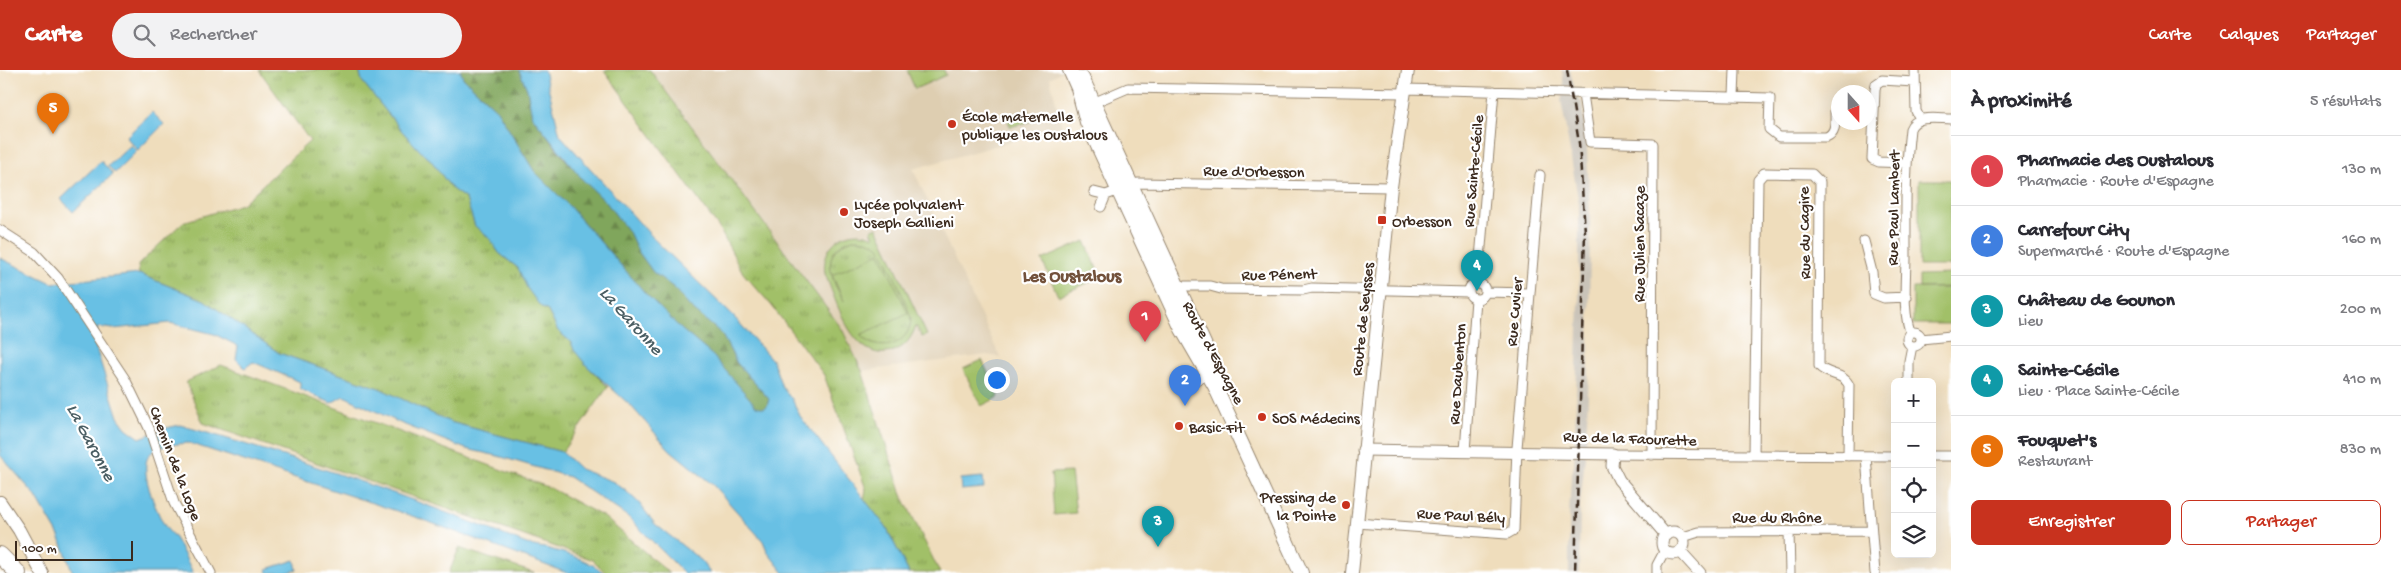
<!DOCTYPE html>
<html lang="fr">
<meta charset="utf-8">
<style>
:root{--surface:#fff;--page:#f2f2f3;--text:#2b2b33;--muted:#7c7c81;--line:#e1e1e2;--accent:#c8321e}
body{margin:0;font-family:"Gochi Hand",sans-serif;background:var(--page);color:var(--text)}
.controls{position:absolute;right:15px;bottom:15px;display:grid;overflow:hidden;border-radius:8px;box-shadow:0 5px 20px #0002}
.controls button{width:45px;height:45px;display:grid;place-items:center;padding:0;border:0;border-bottom:1px solid var(--line);background:var(--surface);color:var(--text);font:25px sans-serif}
.compass{position:absolute;left:1831px;top:15px;width:45px;height:45px;border-radius:50%;background:var(--surface);box-shadow:0 5px 20px #0002;rotate:159deg}
.scale{position:absolute;left:15px;bottom:12px;width:118px;box-sizing:border-box;padding-left:5px;border:2px solid #3b2a1e;border-top:0;font-size:14px;line-height:18px;white-space:nowrap;color:#3b2a1e;-webkit-text-stroke:4px #fff;paint-order:stroke}
.you{position:absolute;left:996px;top:309px;width:18px;height:18px;margin:-12px;border:4px solid #fff;border-radius:50%;background:#1a73e8;box-shadow:0 0 0 8px #1a73e833}
.badge{display:grid;place-items:center;width:32px;height:32px;border-radius:50%;background:var(--accent);color:#fff;font-size:16px;font-weight:700}
.pin{position:absolute;translate:-50% -41px;filter:drop-shadow(0 1px 2px #0008)}
.pin::after{content:'';position:absolute;top:26px;width:18px;height:15px;background:inherit;clip-path:polygon(0 0,100% 0,50% 100%)}
.list{margin:0;padding:0;list-style:none}
h2{display:flex;justify-content:space-between;align-items:center;height:65px;margin:0;padding:0 20px;font-size:21px}
h2 small{font-size:16px;font-weight:400;color:var(--muted)}
.list li{display:grid;grid-template-columns:32px 1fr auto;gap:15px;align-items:center;box-sizing:border-box;height:70px;padding:0 20px;border-top:1px solid var(--line)}
.list b{display:block;font-size:19px;white-space:nowrap}
.list p{margin:0;font-size:16px;white-space:nowrap;color:var(--muted)}
.list em{font-size:16px;font-style:normal;color:var(--muted)}
.actions{display:flex;gap:10px;padding:15px 20px}
.actions a{flex:1;padding:11px 0;border:1px solid var(--accent);border-radius:8px;text-align:center;font-size:18px;color:var(--accent)}
.actions .main{background:var(--accent);color:#fff}
.icon{flex:none;width:28px;height:28px;fill:none;stroke:currentColor;stroke-width:2;stroke-linecap:round;stroke-linejoin:round}
.map{position:relative;flex:none;width:1951px;height:503px;overflow:hidden}
header{display:flex;align-items:center;gap:30px;box-sizing:border-box;height:70px;padding:0 25px;background:var(--accent);color:#fff}
header strong{font-size:24px}
nav{display:flex;gap:28px;margin-inline-start:auto;font-size:18px}
.search{width:350px;height:45px;background:var(--page);display:flex;align-items:center;gap:12px;box-sizing:border-box;padding:0 18px;border-radius:28px;color:var(--muted);font-size:19px}
main{display:flex}
aside{flex:1;background:var(--surface)}
.map>svg:first-child{display:block}
.built{fill:#deceb1}
.industrial{fill:#c9c3b8}
.grass{fill:url(#grass-tufts);stroke:#6e7542}
.forest{fill:url(#forest-firs);stroke:#5e683d}
.garden{fill:#a1c067;stroke:#6e7542;fill-rule:evenodd}
.water{fill:#67c0e4;stroke:#517581}
.lines{fill:none;stroke-linecap:round;stroke-linejoin:round}
.minor-casing{stroke:#95846d;stroke-width:11}
.tertiary-casing{stroke:#95846d;stroke-width:13}
.secondary-casing{stroke:#95846d;stroke-width:14}
.primary-casing{stroke:#95846d;stroke-width:16}
.motorway-casing{stroke:#95846d;stroke-width:18}
.minor{stroke:#fff;stroke-width:9}
.tertiary{stroke:#fff;stroke-width:11}
.secondary{stroke:#fff;stroke-width:12}
.primary{stroke:#fff;stroke-width:14}
.motorway{stroke:#fff;stroke-width:16}
.rail{stroke:#3b2a1e;stroke-width:2.5;stroke-dasharray:8 4;stroke-linecap:butt}
.poi-dot{fill:#c8321e;stroke:#fff;stroke-width:2}
.labels{text-anchor:middle;stroke-width:4.5;stroke-linejoin:round;paint-order:stroke}
.poi-label{font-size:16px;fill:#3b2a1e;stroke:#fff;text-anchor:start}
.street-label{font-size:16px;fill:#3b2a1e;stroke:#fff}
.neighbourhood-label{font-size:18px;font-weight:bold;fill:#72513b;stroke:#fff}
.water-label{font-size:18px;font-style:italic;fill:#4a5e63;stroke:#fff}
</style>
<header>
<strong>Carte</strong>
<div class="search"><svg class="icon" aria-label="search" viewBox="0 0 24 24"><circle cx="10" cy="10" r="6"/><path d="M15 15l6 6"/></svg>Rechercher</div>
<nav><a>Carte</a><a>Calques</a><a>Partager</a></nav>
</header>
<main>
<div class="map">
<svg width="1951" height="503" viewBox="0 0 1951 503">
<defs>
<pattern id="grass-tufts" width="24" height="20" patternUnits="userSpaceOnUse" patternTransform="scale(1.25)"><rect width="24" height="20" fill="#a1c067"/><path d="M3 7l-1-3M5 7V3M7 7l1-3M15 17l-1-3M17 17v-4M19 17l1-3" fill="none" stroke="#849c54"/></pattern>
<pattern id="forest-firs" width="22" height="20" patternUnits="userSpaceOnUse" patternTransform="scale(1.25)"><rect width="22" height="20" fill="#80a65c"/><path d="M5 1l3.5 6h-7zM16 11l3.5 6h-7z" fill="#6a874b"/></pattern>
</defs>
<rect width="100%" height="100%" fill="#fff"/>
<filter id="ink" filterUnits="userSpaceOnUse"><feTurbulence type="fractalNoise" baseFrequency=".02" numOctaves="2"/><feDisplacementMap in="SourceGraphic" scale="10" xChannelSelector="R" yChannelSelector="G"/><feConvolveMatrix kernelMatrix="1 2 1 2 8 2 1 2 1" color-interpolation-filters="sRGB"/></filter>
<filter id="wash" filterUnits="userSpaceOnUse"><feTurbulence type="fractalNoise" baseFrequency=".0096" numOctaves="4" result="noise"/><feDisplacementMap in="SourceGraphic" scale="20" xChannelSelector="R" yChannelSelector="G"/><feGaussianBlur stdDeviation="1.12" result="paint"/><feColorMatrix in="noise" values="0 0 0 0 0 0 0 0 0 0 0 0 0 0 0 0 0 1.4 0 .05"/><feComposite in="paint" operator="in"/></filter>
<g filter="url(#wash)">
<rect width="100%" height="100%" fill="#efddbc"/>
<path class="built" d="M650,0H1064L1050,8L1062,57L913,99L1000,287L986,285L862,301L842,259Z"/>
<path class="industrial" d="M1562,0H1570L1577,27L1582,32L1587,77L1590,152L1589,300L1586,376L1580,437L1579,503H1569V445L1571,407L1574,396L1579,227V134L1561,30L1564,19Z"/>
<path class="grass" d="M259,0H359L362,11L402,61L424,85L430,89L452,119L466,129L475,156L490,169L499,183L518,198L540,236L548,241L558,261L571,272L575,280L587,296L608,317L562,382L450,352L379,318L279,283L204,230L139,204L138,195L183,152L242,134L310,71Z
M604,0H650L842,259L862,301L902,425L940,503H909L886,457L864,430L866,419L824,305L772,236L743,203L719,158Z
M853,169C863,169 875,170 881,179C887,187 911,241 911,249C909,278 878,283 860,266C853,251 830,212 830,197C829,183 841,173 853,169Z
M221,295L550,418L604,447L669,503H606L593,490L203,353L186,312Z
M459,478L534,503H449Z"/>
<path class="forest" d="M460,0H519L527,19L532,46L565,89L606,132L630,164L638,181L653,202L673,217L690,237L721,263L737,293L769,329L767,336L764,338L756,337L713,286L681,259L646,224L569,136L534,101L497,40L463,8Z"/>
<path class="garden" d="M907,0H944L946,5L915,19Z
M1029,40L1032,51L1010,57L1007,46Z
M1919,110H1951V196H1919Z
M877,157L927,265L922,267L916,256C911,269 905,278 891,282C853,293 836,230 825,204C820,175 847,154 874,167L871,160ZM853,169C863,169 871,170 878,176C884,181 911,242 911,250C909,277 876,284 860,265L908,243L880,183L832,205L844,231C830,208 819,180 853,169Z
M1085,171L1101,207L1058,226L1042,190Z
M1951,204V217L1919,218V205Z
M1913,218H1951V254H1913Z
M982,290L999,327L981,336L963,299Z
M1071,402L1076,443L1054,445L1051,403Z"/>
<path class="water" d="M359,0H460L463,8L497,40L534,101L569,136L646,224L681,259L713,286L756,336L764,338L767,336L769,329L737,293L721,263L690,237L673,217L653,202L638,181L630,164L606,132L583,110L532,46L527,19L519,0H544L560,65L657,172L735,248L773,291L782,317L792,329L800,346L886,457L909,503H784L768,483L763,471L713,415L670,380L631,336L587,296L574,280L571,272L558,261L548,241L540,236L527,218L518,198L499,183L490,169L475,156L466,129L452,119L430,89L424,85L402,61L362,11Z
M152,42L164,54L138,80L126,67Z
M131,75L137,81L115,103L108,96Z
M101,91L113,104L73,142L61,129Z
M0,188L52,213L139,204L204,230L279,283L379,318L450,352L562,382L580,399L614,412L626,421L639,433L655,454L702,491L710,503H684L627,446L569,407L498,386L466,379L400,353L344,326L331,333L300,319V312L253,292L245,298L236,289L238,276L214,264L170,253L113,259L98,257L95,275L118,347L126,358L140,368L166,358L180,355C297,388 411,427 524,473C533,477 544,477 553,480C572,485 590,491 604,503H567L418,448L189,373C177,374 160,375 151,383C136,396 157,443 165,456C168,461 172,464 175,468C182,479 187,491 193,503H73L59,466L35,425L0,385Z
M983,407L984,418L961,420L960,409Z
M295,490L297,500L286,503H268L267,499Z"/>
</g>
<g filter="url(#ink)">
<g class="lines">
<defs>
<path id="minor" d="M1915,0L1916,41L1920,49
M1405,19L1770,28L1769,59L1779,67H1826C1837,63 1835,51 1835,41
M1583,24L1590,72L1653,74L1652,385
M1734,27L1735,0
M1093,33L1128,18L1404,23
M1906,93L1879,92L1872,89L1875,20L1876,14L1882,10L1914,12
M1094,122L1106,125L1138,113L1391,117
M1101,137L1106,125
M0,160L34,182L58,208L125,309L149,358L174,433L211,503
M1864,171L1872,202L1874,224L1884,228L1907,227
M1478,213L1494,21
M1469 221a8 8 0 1 1 16 0a8 8 0 1 1-16 0Z
M1174,216H1210L1221,219L1303,220L1312,218L1469,222
M1485,222L1530,223
M1907 269a7 7 0 1 1 14 0a7 7 0 1 1-14 0Z
M1911,263C1902,244 1906,208 1906,186C1906,144 1905,102 1910,59C1916,44 1938,49 1951,49
M1921,269L1951,266
M1189,309H1199
M1909,312V291L1912,276
M1465,381L1476,229
M1613,384L1895,386
M1754,385L1758,110L1764,103L1812,104L1820,112L1819,296C1828,306 1842,302 1849,315L1848,386
M1866,386L1875,503
M1932,386H1951
M1357,453L1507,464L1514,460L1517,378L1540,105
M1789,462L1790,503
M1683,467L1699,462L1871,461
M1657,503V495L1665,480"/>
<path id="tertiary" d="M1363,380L1613,384L1612,396L1619,410L1666,465
M1662 473a11 11 0 1 1 22 0a11 11 0 1 1-22 0Z
M1680,481L1700,503"/>
<path id="secondary" d="M0,432L19,460L42,503
M1352,503L1391,117L1408,0"/>
<path id="primary" d="M1070,0L1078,18L1087,52L1182,259L1215,316L1301,503
M1082,8L1222,313"/>
<path id="motorway" d="M0,485L18,503"/>
</defs>
<use href="#minor" class="minor-casing"/>
<use href="#tertiary" class="tertiary-casing"/>
<use href="#secondary" class="secondary-casing"/>
<use href="#primary" class="primary-casing"/>
<use href="#motorway" class="motorway-casing"/>
<use href="#minor" class="minor"/>
<use href="#tertiary" class="tertiary"/>
<use href="#secondary" class="secondary"/>
<use href="#primary" class="primary"/>
<use href="#motorway" class="motorway"/>
<path class="rail" d="M1567,0L1579,73L1585,162L1575,503"/>
</g>
</g>
<g class="poi-dot">
<circle cx="952" cy="54" r="5"/>
<circle cx="844" cy="142" r="5"/>
<rect x="1377" y="145" width="10" height="10" rx="2.5"/>
<circle cx="1262" cy="347" r="5"/>
<circle cx="1179" cy="356" r="5"/>
<circle cx="1346" cy="435" r="5"/>
</g>
<g class="labels">
<g class="poi-label">
<text x="962" y="51">École maternelle<tspan x="962" dy="18">publique les Oustalous</tspan></text>
<text x="854" y="139">Lycée polyvalent<tspan x="854" dy="18">Joseph Gallieni</tspan></text>
<text x="1392" y="156">Orbesson</text>
<text x="1272" y="353">SOS Médecins</text>
<text x="1189" y="362">Basic-Fit</text>
<text x="1336" y="432" text-anchor="end">Pressing de<tspan x="1336" dy="18">la Pointe</tspan></text>
</g>
<g class="street-label">
<text transform="translate(1254 100) rotate(1)" y="6">Rue d'Orbesson</text>
<text transform="translate(1472 101) rotate(-85)" y="6">Rue Sainte-Cécile</text>
<text transform="translate(1892 138) rotate(-89)" y="6">Rue Paul Lambert</text>
<text transform="translate(1803 163) rotate(-91)" y="6">Rue du Cagire</text>
<text transform="translate(1638 174) rotate(-90)" y="6">Rue Julien Sacaze</text>
<text transform="translate(1279 203) rotate(-1)" y="6">Rue Pénent</text>
<text transform="translate(1513 242) rotate(-85)" y="6">Rue Cuvier</text>
<text transform="translate(1361 249) rotate(-84)" y="6">Route de Seysses</text>
<text transform="translate(1215 282) rotate(62)" y="6">Route d'Espagne</text>
<text transform="translate(1456 304) rotate(-86)" y="6">Rue Daubenton</text>
<text transform="translate(1630 367) rotate(2)" y="6">Rue de la Faourette</text>
<text transform="translate(177 393) rotate(69)" y="6">Chemin de la Loge</text>
<text transform="translate(1461 444) rotate(3)" y="6">Rue Paul Bély</text>
<text x="1777" y="452">Rue du Rhône</text>
</g>
<g class="neighbourhood-label">
<text x="1072" y="211">Les Oustalous</text>
</g>
<g class="water-label">
<text transform="translate(632 250) rotate(48)" y="6">La Garonne</text>
<text transform="translate(92 372) rotate(62)" y="6">La Garonne</text>
</g>
</g>
</svg>
<div class="controls">
<button>+</button>
<button>−</button>
<button><svg class="icon" aria-label="locate" viewBox="0 0 24 24"><circle cx="12" cy="12" r="6"/><path d="M12 2v4M12 18v4M2 12h4M18 12h4"/></svg></button>
<button><svg class="icon" aria-label="layers" viewBox="0 0 24 24"><path d="M12 4l9 5-9 5-9-5zM3 14l9 5 9-5"/></svg></button>
</div>
<svg class="compass" viewBox="-18 -18 36 36"><path d="M0-13l5 13h-10z" fill="#e53935"/><path d="M0 13l5-13h-10z" fill="#7c7c81"/></svg>
<div class="scale">100 m</div>
<div class="you"></div>
<div class="pin badge" style="left:1145px;top:272px;background:#e0444e">1</div>
<div class="pin badge" style="left:1185px;top:336px;background:#3f7fe0">2</div>
<div class="pin badge" style="left:1158px;top:477px;background:#0f9aa8">3</div>
<div class="pin badge" style="left:1477px;top:221px;background:#0f9aa8">4</div>
<div class="pin badge" style="left:53px;top:64px;background:#e8710a">5</div>
</div>
<aside>
<h2>À proximité<small>5 résultats</small></h2>
<ul class="list">
<li><span class="badge" style="background:#e0444e">1</span><div><b>Pharmacie des Oustalous</b><p>Pharmacie · Route d'Espagne</p></div><em>130 m</em></li>
<li><span class="badge" style="background:#3f7fe0">2</span><div><b>Carrefour City</b><p>Supermarché · Route d'Espagne</p></div><em>160 m</em></li>
<li><span class="badge" style="background:#0f9aa8">3</span><div><b>Château de Gounon</b><p>Lieu</p></div><em>200 m</em></li>
<li><span class="badge" style="background:#0f9aa8">4</span><div><b>Sainte-Cécile</b><p>Lieu · Place Sainte-Cécile</p></div><em>410 m</em></li>
<li><span class="badge" style="background:#e8710a">5</span><div><b>Fouquet's</b><p>Restaurant</p></div><em>830 m</em></li>
</ul>
<div class="actions"><a class="main">Enregistrer</a><a>Partager</a></div>
</aside>
</main>
